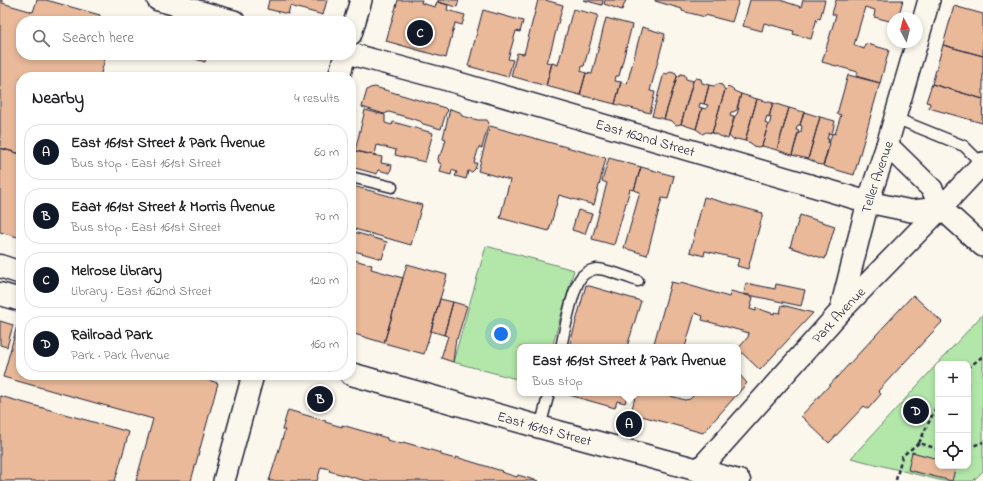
<!DOCTYPE html>
<meta charset="utf-8">
<style>
:root{--surface:#fff;--page:#f2f2f2;--text:#202124;--muted:#757577;--line:#e0e0e0;--accent:#111827}
body{margin:0;font-family:"Indie Flower",sans-serif;background:var(--page);color:var(--text)}
.controls{position:absolute;right:12px;bottom:12px;display:grid;overflow:hidden;border-radius:8px;box-shadow:0 2px 6px #0003}
.controls button{width:36px;height:36px;display:grid;place-items:center;padding:0;border:0;border-bottom:1px solid var(--line);background:var(--surface);color:var(--text);font:20px sans-serif}
.compass{position:absolute;left:887px;top:12px;width:36px;height:36px;border-radius:50%;background:var(--surface);box-shadow:0 2px 6px #0003;rotate:353deg}
.you{position:absolute;left:501px;top:334px;width:14px;height:14px;margin:-10px;border:3px solid #fff;border-radius:50%;background:#1a73e8;box-shadow:0 0 0 6px #1a73e833}
.badge{display:grid;place-items:center;width:26px;height:26px;border-radius:50%;background:var(--accent);color:#fff;font-size:13px;font-weight:700}
.pin{position:absolute;translate:-50% -50%;border:2px solid #fff;box-shadow:0 1px 4px #0006}
.popup{position:absolute;left:517px;top:344px;width:224px;height:52px;box-sizing:border-box;display:grid;place-content:center;border-radius:8px;background:var(--surface);filter:drop-shadow(0 1px 3px #0005);font-size:13px;white-space:nowrap;color:var(--muted)}
.popup b{font-size:15px;color:var(--text)}
.popup::after{content:'';position:absolute;left:50%;top:100%;margin-left:-8px;border:8px solid transparent;border-top-color:var(--surface)}
.list{margin:0;padding:0;list-style:none}
h2{display:flex;justify-content:space-between;align-items:center;height:52px;margin:0;padding:0 16px;font-size:17px}
h2 small{font-size:13px;font-weight:400;color:var(--muted)}
.list li{display:grid;grid-template-columns:26px 1fr auto;gap:12px;align-items:center;box-sizing:border-box;height:56px;margin:0 8px 8px;padding:0 8px;border:1px solid var(--line);border-radius:16px}
.list b{display:block;font-size:15px;white-space:nowrap}
.list p{margin:0;font-size:13px;white-space:nowrap;color:var(--muted)}
.list em{font-size:13px;font-style:normal;color:var(--muted)}
.icon{flex:none;width:22px;height:22px;fill:none;stroke:currentColor;stroke-width:2;stroke-linecap:round;stroke-linejoin:round}
.map{position:relative;flex:none;width:983px;height:481px;overflow:hidden}
.search{position:absolute;background:var(--surface);box-shadow:0 2px 6px #0003;left:16px;top:16px;width:340px;height:44px;display:flex;align-items:center;gap:10px;box-sizing:border-box;padding:0 14px;border-radius:16px;color:var(--muted);font-size:15px}
.panel{position:absolute;background:var(--surface);box-shadow:0 2px 6px #0003;left:16px;top:72px;width:340px;height:308px;border-radius:16px}
.map>svg:first-child{display:block}
.green{fill:#b2e7a9;stroke:#6a8472;fill-rule:evenodd}
.building{fill:#e9b99a;stroke:#22223b}
.lines{fill:none;stroke-linecap:round;stroke-linejoin:round}
.lane-casing{stroke:#22223b;stroke-width:13}
.street-casing{stroke:#22223b;stroke-width:24}
.secondary-casing{stroke:#22223b;stroke-width:25}
.path{stroke:#22223b;stroke-width:2.5;stroke-dasharray:4 3;stroke-linecap:butt}
.lane{stroke:#fbf7ec;stroke-width:10}
.street{stroke:#fbf7ec;stroke-width:21}
.secondary{stroke:#fbf7ec;stroke-width:22}
.labels{text-anchor:middle;stroke-width:3;stroke-linejoin:round;paint-order:stroke}
.street-label{font-size:14px;fill:#22223b;stroke:#fbf7ec}
</style>
<div class="map">
<svg width="983" height="481" viewBox="0 0 983 481">
<rect width="100%" height="100%" fill="#fbf7ec"/>
<filter id="ink" filterUnits="userSpaceOnUse"><feTurbulence type="fractalNoise" baseFrequency=".025" numOctaves="2"/><feDisplacementMap in="SourceGraphic" scale="8" xChannelSelector="R" yChannelSelector="G"/><feConvolveMatrix kernelMatrix="1 2 1 2 8 2 1 2 1" color-interpolation-filters="sRGB"/></filter>
<g filter="url(#ink)">
<path class="green" d="M486,246L574,270L552,347H520V380L453,362Z
M983,314V471L973,481H943L851,458ZM938,364H968V466H938Z"/>
<path class="building" d="M0,0H2V3L33,12L37,0H46L100,15L99,21H21V55H106L100,77H21V154L0,148Z
M269,0H327L323,15L290,6L288,14L267,9Z
M398,0H422L421,3L435,7L437,2H438L448,5L447,10L465,15L462,25L455,23L446,58L386,41Z
M438,0H459L457,7L438,2Z
M538,0H545L563,5L549,57H548L546,62L552,63L546,86L511,76L517,53L524,54Z
M583,0H603L602,5Z
M605,0H626L622,10L604,4Z
M655,0H739L732,22L705,15V17L682,11V9L655,1Z
M750,0H780L801,7L803,0H825L820,19L817,18L811,39L793,34L794,31L764,23L762,31L743,26Z
M836,0H903L898,18H893V22L874,17L875,10L865,7L854,45L864,49L865,44H867L889,50L880,83L856,76L858,72L822,62L836,15L832,14Z
M954,6L983,14V56L943,45Z
M573,9L598,15L584,66H582L581,71L586,73L580,95L546,86L552,63L558,65Z
M483,10L523,21L520,32L516,31L508,59L513,60L508,77L468,66Z
M606,18L632,25L619,76H616L615,81L621,82L615,104L580,95L586,73L592,74Z
M642,27L665,34L650,91L655,92L650,113L615,104L621,82L627,84Z
M943,45L983,56V99L932,84Z
M190,55H207L205,62L189,57Z
M671,71L676,73L677,77L664,119L652,116L664,73L667,74Z
M681,74L685,75L686,79L693,81L681,124L676,125L672,121L664,119L677,77Z
M848,75L880,83L854,175L823,166L832,133L835,134L841,115L837,114Z
M696,78L701,79L702,83L709,85L704,104L700,103L699,107L702,108L696,129L681,124L693,81Z
M718,84L722,85L725,90L712,133L706,132L703,134L696,129L702,108L706,109L708,105L704,104L709,85L714,86Z
M932,84L983,99L982,123L929,108L930,103L926,102Z
M375,87L445,108L448,111L446,113L441,129L423,124L420,121L389,112L384,114L362,107L367,90L370,88Z
M728,87L732,89L734,91L741,94L737,110L733,112H731L730,116L734,117L728,139L712,133L725,90Z
M741,94L757,99L745,141L737,139L733,140L729,136L735,116L737,114L739,108H737Z
M757,99L773,103L769,117L767,116L765,122L768,125L762,146L758,147L753,146L751,143L745,141Z
M773,103L789,108L777,150L762,146L768,125L770,123L771,117H769Z
M789,108L804,112L800,125H798L796,130L799,131L792,155L777,150Z
M450,109L460,112L462,116L478,120H487L489,123L482,148L479,147L474,163H477L475,169L472,172L468,171L466,179L455,176L457,172L452,170L451,175L440,172L442,164L439,163L438,159L439,155L442,153L446,139L443,138Z
M365,110L385,115V123L392,125L393,122L433,133L425,162L395,155L396,150L377,145L375,155L355,151Z
M804,112L820,117L808,159L792,155L798,133L801,132L802,126L800,125Z
M820,117L835,121L832,134L829,133L827,139H829L828,143H830L824,164L821,165L817,164L815,162L808,159Z
M490,126L606,158L594,205L559,195L549,231L500,218L510,180L478,171Z
M0,148L21,154V238L0,232Z
M351,150L382,157L381,163L392,165L390,173L378,170L377,174L351,167Z
M609,158L641,167L634,190L630,189L614,245L592,239L607,183L602,181Z
M641,167L674,176L668,199L662,198L647,255L624,248L640,192L634,190Z
M353,186L422,205L411,245L351,228V193Z
M704,197L763,213L748,269L737,266L739,259L705,251L704,256L690,252Z
M578,210L592,214L585,234L572,230Z
M800,215L835,226L825,259L790,247Z
M351,231L387,242L382,259L351,250Z
M351,259L372,265L371,269L403,278L384,343L351,333Z
M407,264L447,275L424,354L384,343Z
M671,282L680,284L681,283L729,297L731,291L753,297L750,309L756,311V308L774,314V312L780,313L782,305L813,313L760,370L738,349L748,337L749,333L702,320L703,316L695,313L685,347H653Z
M746,283L775,289L776,284L805,290L801,306L744,294Z
M586,285L641,301L627,347H569Z
M913,295L942,322L878,391L881,394L868,409L864,406L829,443L801,416Z
M440,299L453,302L444,335L431,331Z
M453,302L467,306L457,339L456,338L453,362L441,358L448,336L444,335Z
M0,321L13,325L7,347L0,345Z
M17,326L21,327V375H191L218,383L191,481H136L153,419L3,377Z
M738,373L747,383L703,433L631,413L636,393H672L671,396L685,400L690,399L696,393H738Z
M562,393H628L625,403L617,401L615,408Z
M0,396L129,432L115,481H0Z
M288,410L326,421L325,422L342,427V425L387,438V440L402,444L403,442L441,453V455L456,459V457L502,471L501,472L517,477L518,475L538,481H366L329,471L330,469L321,467L317,481H269L285,430H282Z
M912,452L938,459V466H956L952,481L908,470Z"/>
<g class="lines">
<defs>
<path id="lane" d="M895,118L964,146L982,164
M351,177L392,187
M561,347C565,330 572,288 582,276C586,272 591,270 596,269C604,268 629,278 638,281
M540,427L549,393"/>
<g id="street">
<path d="M158,0L234,21"/>
<path d="M351,34L361,0"/>
<path d="M917,42L929,0"/>
<path id="s1" d="M351,54L455,82L868,202L911,211L941,208"/>
<path d="M339,77L345,55"/>
<path d="M887,145L932,189L941,208L983,246"/>
<path id="s2" d="M840,312L868,202L887,145L917,42"/>
<path id="s3" d="M698,471L839,313L941,208L983,163"/>
<path d="M224,481L253,375"/>
</g>
<g id="secondary">
<path d="M0,266L21,273"/>
<path d="M0,294L21,300"/>
<path id="s4" d="M351,374L540,427L739,481"/>
</g>
</defs>
<use href="#lane" class="lane-casing"/>
<use href="#street" class="street-casing"/>
<use href="#secondary" class="secondary-casing"/>
<path class="path" d="M968,368L983,356
M919,443L938,403
M968,448L983,442
M896,480L902,456L919,443L938,449"/>
<use href="#lane" class="lane"/>
<use href="#street" class="street"/>
<use href="#secondary" class="secondary"/>
</g>
</g>
<g class="labels">
<g class="street-label">
<text dy="5" stroke="none"><textPath href="#s1" startOffset="306">East 162nd Street</textPath></text>
<text dy="5" stroke="none"><textPath href="#s2" startOffset="140">Teller Avenue</textPath></text>
<text dy="5" stroke="none"><textPath href="#s3" startOffset="210">Park Avenue</textPath></text>
<text dy="5" stroke="none"><textPath href="#s4" startOffset="201">East 161st Street</textPath></text>
</g>
</g>
</svg>
<div class="controls">
<button>+</button>
<button>−</button>
<button><svg class="icon" aria-label="locate" viewBox="0 0 24 24"><circle cx="12" cy="12" r="6"/><path d="M12 2v4M12 18v4M2 12h4M18 12h4"/></svg></button>
</div>
<svg class="compass" viewBox="-18 -18 36 36"><path d="M0-13l5 13h-10z" fill="#e53935"/><path d="M0 13l5-13h-10z" fill="#757577"/></svg>
<div class="you"></div>
<div class="pin badge" style="left:629px;top:424px">A</div>
<div class="popup"><b>East 161st Street &amp; Park Avenue</b>Bus stop</div>
<div class="pin badge" style="left:320px;top:399px">B</div>
<div class="pin badge" style="left:420px;top:33px">C</div>
<div class="pin badge" style="left:916px;top:411px">D</div>
<div class="search"><svg class="icon" aria-label="search" viewBox="0 0 24 24"><circle cx="10" cy="10" r="6"/><path d="M15 15l6 6"/></svg>Search here</div>
<section class="panel">
<h2>Nearby<small>4 results</small></h2>
<ul class="list">
<li><span class="badge">A</span><div><b>East 161st Street &amp; Park Avenue</b><p>Bus stop · East 161st Street</p></div><em>60 m</em></li>
<li><span class="badge">B</span><div><b>Eaat 161st Street &amp; Morris Avenue</b><p>Bus stop · East 161st Street</p></div><em>70 m</em></li>
<li><span class="badge">C</span><div><b>Melrose Library</b><p>Library · East 162nd Street</p></div><em>120 m</em></li>
<li><span class="badge">D</span><div><b>Railroad Park</b><p>Park · Park Avenue</p></div><em>160 m</em></li>
</ul>
</section>
</div>
